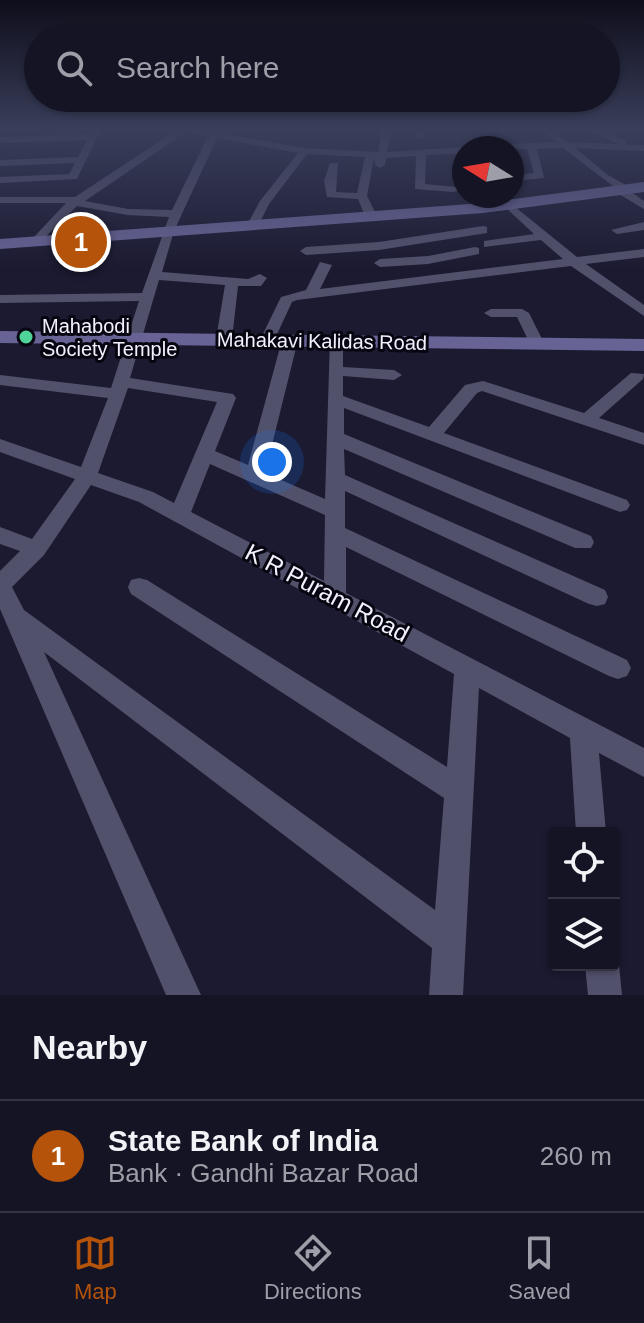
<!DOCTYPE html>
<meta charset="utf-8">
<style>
:root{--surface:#141425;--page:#1d1d2d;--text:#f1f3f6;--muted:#9d9ea7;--line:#333342;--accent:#b45309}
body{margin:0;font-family:Helvetica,sans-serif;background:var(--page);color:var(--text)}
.controls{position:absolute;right:24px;bottom:24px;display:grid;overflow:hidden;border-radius:8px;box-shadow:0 2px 6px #0004}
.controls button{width:72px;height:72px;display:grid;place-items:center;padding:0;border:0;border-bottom:2px solid var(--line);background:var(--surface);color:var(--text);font:40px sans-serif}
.compass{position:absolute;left:452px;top:136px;width:72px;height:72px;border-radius:50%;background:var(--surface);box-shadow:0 2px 6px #0004;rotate:281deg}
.you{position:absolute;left:272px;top:462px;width:28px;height:28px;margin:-20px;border:6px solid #fff;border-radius:50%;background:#1a73e8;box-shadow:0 0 0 12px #1a73e833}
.badge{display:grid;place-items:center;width:52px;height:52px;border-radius:50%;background:var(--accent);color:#fff;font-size:26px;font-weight:700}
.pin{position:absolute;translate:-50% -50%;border:4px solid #fff;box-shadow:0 2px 8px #0006}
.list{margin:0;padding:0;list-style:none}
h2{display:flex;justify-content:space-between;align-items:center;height:104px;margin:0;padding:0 32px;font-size:34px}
h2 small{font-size:26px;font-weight:400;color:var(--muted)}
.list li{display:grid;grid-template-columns:52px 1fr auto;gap:24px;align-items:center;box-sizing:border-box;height:112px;padding:0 32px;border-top:2px solid var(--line)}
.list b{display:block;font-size:30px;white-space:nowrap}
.list p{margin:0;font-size:26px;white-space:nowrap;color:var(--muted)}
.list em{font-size:26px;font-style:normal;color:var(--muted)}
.icon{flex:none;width:44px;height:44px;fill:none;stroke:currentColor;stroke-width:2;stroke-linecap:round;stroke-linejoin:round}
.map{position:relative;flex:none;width:644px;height:995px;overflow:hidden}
.search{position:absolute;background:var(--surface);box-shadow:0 2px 6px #0004;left:24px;right:24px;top:24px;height:88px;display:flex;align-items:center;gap:20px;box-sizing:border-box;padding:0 28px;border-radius:44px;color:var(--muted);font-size:30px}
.sheet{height:216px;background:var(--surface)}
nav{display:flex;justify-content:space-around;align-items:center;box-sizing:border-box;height:112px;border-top:2px solid var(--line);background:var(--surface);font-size:22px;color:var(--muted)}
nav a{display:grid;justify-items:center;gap:4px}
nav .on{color:var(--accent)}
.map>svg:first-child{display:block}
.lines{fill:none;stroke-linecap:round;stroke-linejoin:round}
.street{fill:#52516c;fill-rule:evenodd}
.secondary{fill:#676395;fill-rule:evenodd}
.poi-dot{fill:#50d398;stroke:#070610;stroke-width:3}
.labels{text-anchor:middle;stroke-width:6;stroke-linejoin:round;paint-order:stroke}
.far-poi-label{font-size:20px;fill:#f2f2ff;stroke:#070610;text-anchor:start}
.far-street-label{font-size:20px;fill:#f2f2ff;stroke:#070610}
.street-label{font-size:24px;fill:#f2f2ff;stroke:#070610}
</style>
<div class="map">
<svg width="644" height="995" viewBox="0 0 644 995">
<rect width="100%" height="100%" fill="#1b1a31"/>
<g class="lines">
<path class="street" d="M92,129H101L77,179L0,183V177L69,174L75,163L0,166V160L78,157L87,140L0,143V137L90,134Z
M178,129H220L219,133L304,148L378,152L382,129H391L387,152L464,147L467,148H464V153L426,155L425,184L457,187V191L453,192L415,189L416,156L386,158L385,165L380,168L375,165L374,157L367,196L377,216L371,219L365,216L358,199L327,197L324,181L330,163H338L336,192L357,193L365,157L307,154L269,204L257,228L253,229L247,225L260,201L298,153L217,138L174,231L162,272L248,279L260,274L267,278L261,286H238L232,339L224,344L216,339L225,285L159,280L130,378L233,394L236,398L215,451L248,465L282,340L290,335L298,340L265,473L325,499L330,338L335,336L343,341V367L394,370L402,375L394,380L343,376V396L429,427L465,385L483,381L584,413L631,373L644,374L643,379L599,418L644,433V445L482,391L477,393L444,433L627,500L630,505L627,510L620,512L344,408V434L591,536L594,542L591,548H575L344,449L345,475L605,590L608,597L605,604L597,606L589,604L345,491V528L627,660L631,668L627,676L618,679L609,676L346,547V593L644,748V777L599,753L606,833H576L570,738L479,688L463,995H429L432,948L44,652L201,995H166L0,609V571L20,551L0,544V527L32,539L75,479L0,452V439L81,467L108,398L0,385V375L111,388L139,301L0,303V295L142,293L169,217L128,215L77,206L37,245L33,244V238L66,203H0V197H75ZM186,132L208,136L172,210L128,209L85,201ZM128,388L217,402L174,503L153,492L98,473ZM210,464L325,515L324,581L191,512ZM91,485L139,502L454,674L447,767L147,580L139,578L131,580L128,587L131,594L444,798L435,910L24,610L12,587L44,555Z
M412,129H421L426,137L418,139Z
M540,129H550L568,142L618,144L588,129H600L626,141L627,145H644V151L575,148L608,175L631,188V192L644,201V209L617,193V189L563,148L537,149L544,178L512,181V175L534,173L527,149L479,148L484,145L556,142Z
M509,202L577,257L644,249V257L586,264L644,305V316L571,266L297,300L292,302L273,343L268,345L260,340L281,297L306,290L320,262L332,265L320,289L563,259L541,240L484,247V241L534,234L505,207V203Z
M644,222V230L617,234L611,230Z
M483,226L487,227V233L379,250L306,255L300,251L306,247L379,242Z
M475,247L479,248V254L428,264L380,267L374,263L380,259L428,256Z
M522,309L529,313L544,343L541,346H531L517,317H491L484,313L491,309Z
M614,953L619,965L622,995H588L585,965H614Z"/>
<path class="secondary" d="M644,182V192L483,213L0,249V239L483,203Z
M0,331L644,339V351L0,343Z"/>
</g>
<linearGradient id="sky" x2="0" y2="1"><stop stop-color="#0f0e1b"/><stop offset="0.48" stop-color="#393e5a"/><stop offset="1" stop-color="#393e5a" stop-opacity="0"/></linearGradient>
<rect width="644" height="269" fill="url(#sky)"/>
<circle class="poi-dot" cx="26" cy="337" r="8"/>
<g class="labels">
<g class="far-poi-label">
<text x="42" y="333">Mahabodi<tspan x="42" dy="23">Society Temple</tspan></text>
</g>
<g class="far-street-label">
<text transform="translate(322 341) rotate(1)" y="7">Mahakavi Kalidas Road</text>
</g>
<g class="street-label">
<text transform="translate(327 593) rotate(28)" y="8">K R Puram Road</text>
</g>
</g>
</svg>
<div class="controls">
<button><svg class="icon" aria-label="locate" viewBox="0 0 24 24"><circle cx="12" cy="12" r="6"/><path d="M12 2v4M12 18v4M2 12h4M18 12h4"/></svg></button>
<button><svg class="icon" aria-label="layers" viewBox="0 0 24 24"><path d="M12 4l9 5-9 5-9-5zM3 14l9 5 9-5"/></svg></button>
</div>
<svg class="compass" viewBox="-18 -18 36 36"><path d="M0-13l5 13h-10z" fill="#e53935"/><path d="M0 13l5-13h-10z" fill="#9d9ea7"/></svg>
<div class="you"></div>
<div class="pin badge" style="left:81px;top:242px">1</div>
<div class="search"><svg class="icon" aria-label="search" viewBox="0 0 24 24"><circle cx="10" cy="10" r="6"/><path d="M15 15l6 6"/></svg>Search here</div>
</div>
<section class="sheet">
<h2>Nearby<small></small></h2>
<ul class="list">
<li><span class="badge">1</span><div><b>State Bank of India</b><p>Bank · Gandhi Bazar Road</p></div><em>260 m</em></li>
</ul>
</section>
<nav>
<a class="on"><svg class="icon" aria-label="map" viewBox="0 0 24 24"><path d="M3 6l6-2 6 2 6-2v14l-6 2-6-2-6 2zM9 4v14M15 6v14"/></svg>Map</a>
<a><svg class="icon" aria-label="directions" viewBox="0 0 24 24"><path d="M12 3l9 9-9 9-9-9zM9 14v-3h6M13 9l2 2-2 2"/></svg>Directions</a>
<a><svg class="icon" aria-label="saved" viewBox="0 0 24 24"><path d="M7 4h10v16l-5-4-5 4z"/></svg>Saved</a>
</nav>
